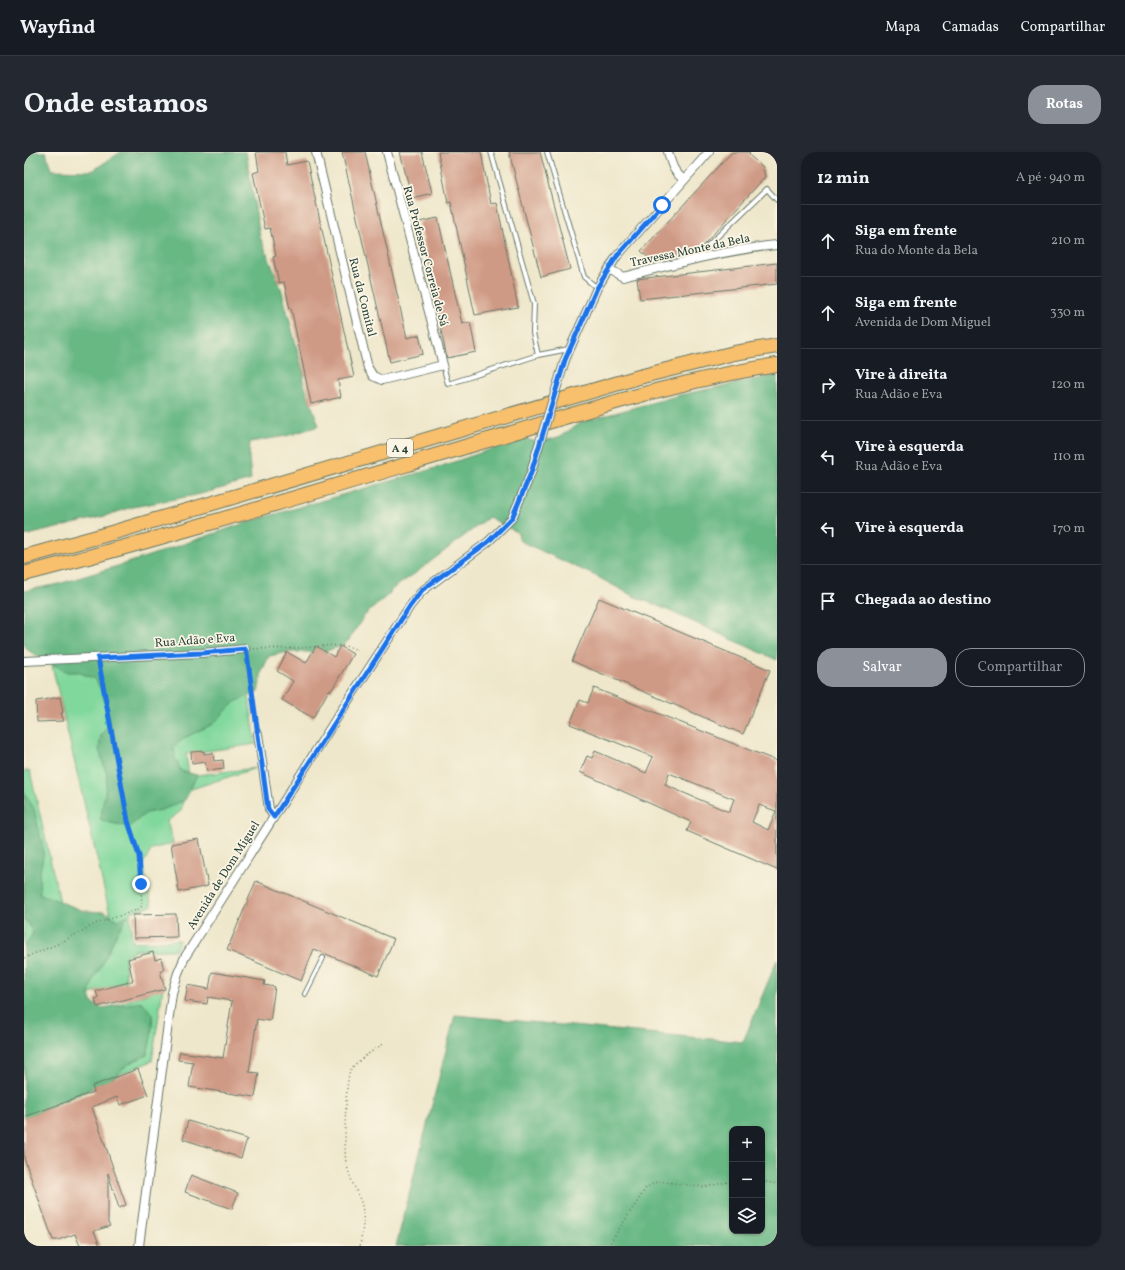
<!DOCTYPE html>
<html lang="pt">
<meta charset="utf-8">
<style>
:root{--surface:#171b24;--page:#242831;--text:#f1f3f6;--muted:#9ea1a6;--line:#363941;--accent:#8c9099}
body{margin:0;font-family:Vollkorn,serif;background:var(--page);color:var(--text)}
.controls{position:absolute;right:12px;bottom:12px;display:grid;overflow:hidden;border-radius:8px;box-shadow:0 1px 3px #0004}
.controls button{width:36px;height:36px;display:grid;place-items:center;padding:0;border:0;border-bottom:1px solid var(--line);background:var(--surface);color:var(--text);font:20px sans-serif}
.stop{position:absolute;width:12px;height:12px;margin:-9px;border:3px solid #1a73e8;border-radius:50%;background:#fff}
.stop.end{background:#1a73e8;border-color:#fff;box-shadow:0 1px 4px #0008}
.list{margin:0;padding:0;list-style:none}
h2{display:flex;justify-content:space-between;align-items:center;height:52px;margin:0;padding:0 16px;font-size:17px}
h2 small{font-size:13px;font-weight:400;color:var(--muted)}
.list li{display:grid;grid-template-columns:26px 1fr auto;gap:12px;align-items:center;box-sizing:border-box;height:72px;padding:0 16px;border-top:1px solid var(--line)}
.list b{display:block;font-size:15px;white-space:nowrap}
.list p{margin:0;font-size:13px;white-space:nowrap;color:var(--muted)}
.list em{font-size:13px;font-style:normal;color:var(--muted)}
.actions{display:flex;gap:8px;padding:12px 16px}
.actions a{flex:1;padding:9px 0;border:1px solid var(--accent);border-radius:16px;text-align:center;font-size:14px;color:var(--accent)}
.actions .main{background:var(--accent);color:#fff}
.icon{flex:none;width:22px;height:22px;fill:none;stroke:currentColor;stroke-width:2;stroke-linecap:round;stroke-linejoin:round}
.map{position:relative;flex:none;width:753px;height:1094px;overflow:hidden;border-radius:16px}
header{display:flex;align-items:center;gap:24px;box-sizing:border-box;height:56px;padding:0 20px;background:var(--surface);border-bottom:1px solid var(--line)}
header strong{font-size:19px}
nav{display:flex;gap:22px;margin-inline-start:auto;font-size:14px}
.intro{display:flex;align-items:center;justify-content:space-between;box-sizing:border-box;height:96px;padding:0 24px}
h1{margin:0;font-size:28px}
.button{padding:10px 18px;border-radius:16px;background:var(--accent);color:#fff;font-size:14px;font-weight:700}
main{display:flex;gap:24px;padding:0 24px}
aside{flex:1;background:var(--surface);border-radius:16px;box-shadow:0 1px 3px #0004}
.map>svg:first-child{display:block}
.green{fill:#81d89d;stroke:#508a68}
.forest{fill:#68b884;stroke:#447a5c;fill-rule:evenodd}
.building{fill:#cf9a85;fill-rule:evenodd}
.lines{fill:none;stroke-linecap:round;stroke-linejoin:round}
.lane-casing{stroke:#677869;stroke-width:6}
.street-casing{stroke:#677869;stroke-width:10}
.highway-casing{stroke:#677869;stroke-width:16}
.path{stroke:#677869;stroke-width:1.5;stroke-dasharray:1 3;stroke-linecap:butt}
.lane{stroke:#fff;stroke-width:4}
.street{stroke:#fff;stroke-width:8}
.highway{stroke:#f8bf6c;stroke-width:14}
.street-bridge-casing{stroke:#677869;stroke-width:10;stroke-linecap:butt}
.street-bridge{stroke:#fff;stroke-width:8}
.route{stroke:#1a73e8;stroke-width:5}
.labels{text-anchor:middle;stroke-width:3.5;stroke-linejoin:round;paint-order:stroke}
.shield{fill:#fcf5e5;stroke:#617469;stroke-width:1}
.shield-label{font-size:11px;font-weight:bold;fill:#1f3d34}
.street-label{font-size:12px;fill:#1f3d34;stroke:#fcf5e5}
</style>
<header>
<strong>Wayfind</strong>
<nav><a>Mapa</a><a>Camadas</a><a>Compartilhar</a></nav>
</header>
<div class="intro"><h1>Onde estamos</h1><a class="button">Rotas</a></div>
<main>
<div class="map">
<svg width="753" height="1094" viewBox="0 0 753 1094">
<rect width="100%" height="100%" fill="#fcf5e5"/>
<filter id="ink" filterUnits="userSpaceOnUse"><feTurbulence type="fractalNoise" baseFrequency=".025" numOctaves="2"/><feDisplacementMap in="SourceGraphic" scale="8" xChannelSelector="R" yChannelSelector="G"/><feConvolveMatrix kernelMatrix="1 2 1 2 8 2 1 2 1" color-interpolation-filters="sRGB"/></filter>
<filter id="wash" filterUnits="userSpaceOnUse"><feTurbulence type="fractalNoise" baseFrequency=".012" numOctaves="4" result="noise"/><feDisplacementMap in="SourceGraphic" scale="16" xChannelSelector="R" yChannelSelector="G"/><feGaussianBlur stdDeviation="0.9" result="paint"/><feColorMatrix in="noise" values="0 0 0 0 0 0 0 0 0 0 0 0 0 0 0 0 0 1.4 0 .05"/><feComposite in="paint" operator="in"/></filter>
<g filter="url(#wash)">
<rect width="100%" height="100%" fill="#eee7cb"/>
<path class="green" d="M219,505L232,592L162,602L165,624L232,616L161,639L157,659L143,669L149,691L128,697L119,712L128,754L106,760L108,790L155,788L152,798H113L101,804L102,829L58,845L64,863L139,836L128,909L32,949L0,937V619H6L44,785L87,767L28,513Z"/>
<path class="forest" d="M0,0H22L27,18L68,19L97,0H222L236,85L257,136L280,223L279,229L295,274L262,284L226,290L225,305L227,328L177,342L109,355L77,365L0,384Z
M753,223V508L639,456L609,444L574,425L496,389L494,381L465,365L393,420L367,438L366,441L340,464L325,488L318,494L299,500H264L245,504L238,519L234,540L211,550L189,572L160,586L150,596L151,606L157,619L173,623L161,648L138,658L122,661L105,675C95,672 86,672 76,667L81,641L83,623L75,597L77,584L84,574L83,557L78,539L71,527L54,520H43L5,499L0,493V439L35,432L113,408L224,370L415,315L500,286L512,290L528,287L537,284L558,270L656,243Z
M0,640L10,657L20,700L15,725L16,742L60,759L81,760L94,768L104,763L92,783L76,817L71,824L65,841L67,850L78,856L118,850L129,863L127,885L123,903L106,911L84,930L28,954L0,967V794L2,793L9,781L3,769L0,768Z
M753,808V1094H372L431,863L719,890ZM708,977H738V1079H708Z"/>
<g id="blocks">
<path class="building" d="M232,0H261L263,13L283,9L330,225L314,228L317,245L287,252L267,156L266,157L260,130L255,131L249,105L252,104L246,76L241,77L229,21L235,19Z
M318,0H341L383,186L395,183L399,202L366,210Z
M376,0H398L408,41L388,46Z
M414,0H457L467,52L473,51L494,155L451,163L427,50L424,51Z
M485,0H516L546,117L517,125Z
M708,0H725L726,4L739,15L741,25L673,100L629,110L617,99Z
M414,66L438,172L446,170L452,200L423,206L404,119L406,118L395,70Z
M753,111V132L616,147L613,127Z
M575,446L746,518L719,582L548,509Z
M292,494L310,505L316,494L329,502L307,539L305,538L289,566L258,548L269,529L253,519L263,500L282,511Z
M570,536L753,609V718L663,679L667,670L556,620L563,604L568,606L571,599L622,621L629,605L546,572L556,548L564,551ZM645,621L710,647L705,660L641,633ZM735,653L752,659L744,678L728,670Z
M36,545L39,561H37L40,569L13,570L12,549Z
M180,599V602L189,601L190,609L199,608L200,617L183,619L181,610L168,612L167,600Z
M175,687L184,734L155,740L147,692Z
M232,729L370,787L354,824L290,797L277,829L203,798Z
M152,762L153,785L110,786L109,763Z
M129,800L131,808L137,806L140,818L136,819L141,837L73,855L71,847L74,846L72,839L109,829L104,807Z
M188,820L241,829L240,833L251,835L246,869L233,867L225,920L235,921L231,945L165,935L169,910L154,908L156,900L199,906L208,849L184,845L183,852L161,849L164,833L185,837Z
M114,917L124,943L96,953L93,945L68,955L102,1053L95,1056L84,1021V1071L86,1074L70,1079L76,1094H56L51,1082L34,1088H29L0,1006V965L70,940L68,934Z
M164,969L223,987L217,1006L159,987Z
M167,1023L214,1041L208,1057L161,1040Z"/>
</g>
</g>
<g filter="url(#ink)">
<use href="#blocks" fill-opacity="0" stroke="#677869" stroke-width="1"/>
<g class="lines">
<defs>
<path id="lane" d="M467,0L510,152L509,181L514,203
M523,0L560,125L573,136
M671,106L743,37L753,48
M419,213L424,232L514,203L545,197
M281,842L299,806"/>
<path id="street" d="M292,0L344,216L349,224L358,228L419,213L363,0
M644,0C648,14 649,19 660,28
M585,117L599,125C650,112 701,98 753,93
M541,208L573,136L593,104L685,0
M0,509L178,501L221,497
M234,582L245,657L250,665
M115,1094L148,841L154,821L161,805L312,567L386,454L398,439L464,390L488,366L507,321L511,306"/>
<path id="highway" d="M0,405L84,382L615,225L710,201L753,194
M0,422C156,382 310,334 464,288C559,260 655,228 753,213"/>
</defs>
<use href="#lane" class="lane-casing"/>
<use href="#street" class="street-casing"/>
<use href="#highway" class="highway-casing"/>
<path class="path" d="M230,497C245,496 261,497 276,496C294,495 322,489 336,500
M224,505L233,573
M0,806L36,791L71,772L113,758L118,754L115,704L105,669L75,513
M738,1029L753,1032
M336,1094C338,1081 341,1067 338,1054C338,1050 334,1045 333,1040C328,1031 325,1021 322,1011C320,1000 321,924 327,917C335,907 350,898 361,891
M584,1094L622,1036L634,1029L680,1035L708,1029"/>
<use href="#lane" class="lane"/>
<use href="#street" class="street"/>
<use href="#highway" class="highway"/>
<defs>
<path id="street-bridge" d="M511,306L541,208"/>
</defs>
<use href="#street-bridge" class="street-bridge-casing"/>
<use href="#street-bridge" class="street-bridge"/>
</g>
</g>
<g class="lines" filter="url(#ink)">
<path class="route" d="M117,732L115,704L104,669L74,506L178,501L221,497L223,502L244,657L250,665L386,454L398,438L464,390L488,366L507,321L541,208L573,136L593,104L638,53"/>
</g>
<g class="labels">
<rect class="shield" x="363" y="287" width="26" height="18" rx="3"/>
<g class="shield-label">
<text x="376" y="300">A 4</text>
</g>
<g class="street-label">
<text transform="translate(666 98) rotate(-12)" y="4">Travessa Monte da Bela</text>
<text transform="translate(402 104) rotate(75)" y="4">Rua Professor Correia de Sá</text>
<text transform="translate(339 145) rotate(76)" y="4">Rua da Comital</text>
<text transform="translate(171 488) rotate(-4)" y="4">Rua Adão e Eva</text>
<text transform="translate(199 723) rotate(-58)" y="4">Avenida de Dom Miguel</text>
</g>
</g>
</svg>
<div class="controls">
<button>+</button>
<button>−</button>
<button><svg class="icon" aria-label="layers" viewBox="0 0 24 24"><path d="M12 4l9 5-9 5-9-5zM3 14l9 5 9-5"/></svg></button>
</div>
<div class="stop" style="left:638px;top:53px"></div>
<div class="stop end" style="left:117px;top:732px"></div>
</div>
<aside>
<h2>12 min<small>A pé · 940 m</small></h2>
<ul class="list">
<li><svg class="icon" aria-label="ahead" viewBox="0 0 24 24"><path d="M12 20V5M6 11l6-6 6 6"/></svg><div><b>Siga em frente</b><p>Rua do Monte da Bela</p></div><em>210 m</em></li>
<li><svg class="icon" aria-label="ahead" viewBox="0 0 24 24"><path d="M12 20V5M6 11l6-6 6 6"/></svg><div><b>Siga em frente</b><p>Avenida de Dom Miguel</p></div><em>330 m</em></li>
<li><svg class="icon" aria-label="right" viewBox="0 0 24 24"><path d="M7 20v-9h11M14 6l5 5-5 5"/></svg><div><b>Vire à direita</b><p>Rua Adão e Eva</p></div><em>120 m</em></li>
<li><svg class="icon" aria-label="left" viewBox="0 0 24 24"><path d="M17 20v-9H6M10 6l-5 5 5 5"/></svg><div><b>Vire à esquerda</b><p>Rua Adão e Eva</p></div><em>110 m</em></li>
<li><svg class="icon" aria-label="left" viewBox="0 0 24 24"><path d="M17 20v-9H6M10 6l-5 5 5 5"/></svg><div><b>Vire à esquerda</b></div><em>170 m</em></li>
<li><svg class="icon" aria-label="arrive" viewBox="0 0 24 24"><path d="M6 21V4h12l-3 4 3 4H6"/></svg><div><b>Chegada ao destino</b></div></li>
</ul>
<div class="actions"><a class="main">Salvar</a><a>Compartilhar</a></div>
</aside>
</main>
